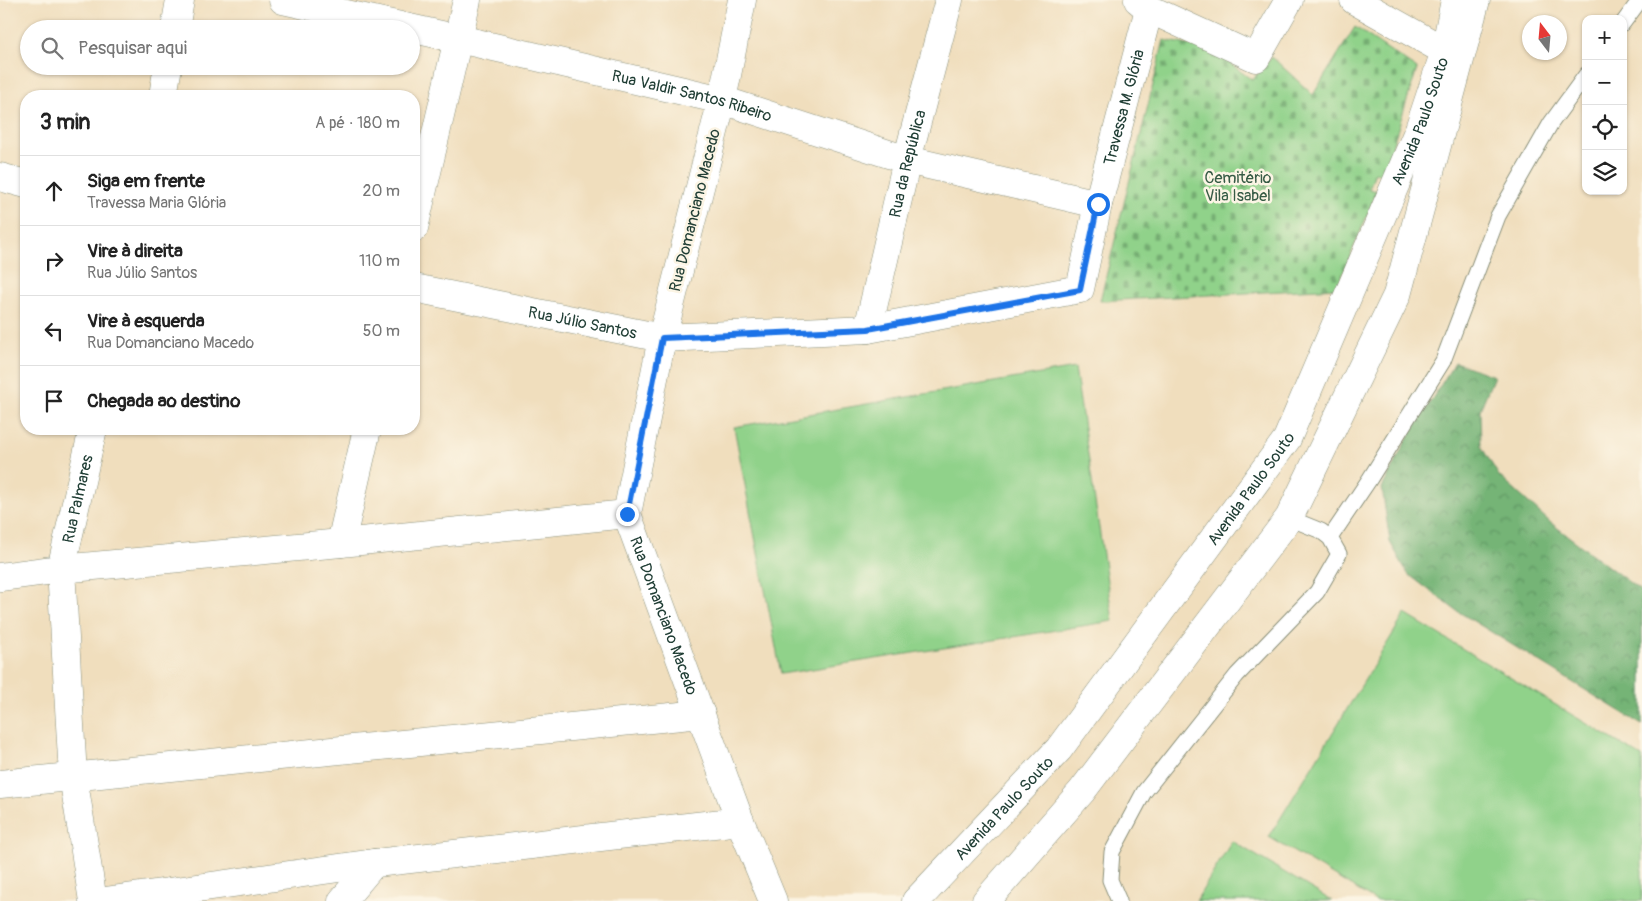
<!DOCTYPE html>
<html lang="pt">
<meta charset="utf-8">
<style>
:root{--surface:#fff;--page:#f2f2f2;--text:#222;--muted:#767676;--line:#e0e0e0}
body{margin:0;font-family:Pangolin,sans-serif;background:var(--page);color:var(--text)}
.controls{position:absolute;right:15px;top:15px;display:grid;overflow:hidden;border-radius:10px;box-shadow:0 1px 4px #0004}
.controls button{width:45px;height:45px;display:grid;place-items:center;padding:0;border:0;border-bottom:1px solid var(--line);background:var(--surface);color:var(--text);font:25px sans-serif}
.compass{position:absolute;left:1522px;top:15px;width:45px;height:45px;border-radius:50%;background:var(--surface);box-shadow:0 1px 4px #0004;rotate:344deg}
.stop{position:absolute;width:15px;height:15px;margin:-11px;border:4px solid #1a73e8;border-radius:50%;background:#fff}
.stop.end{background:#1a73e8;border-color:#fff;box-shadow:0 1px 5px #0008}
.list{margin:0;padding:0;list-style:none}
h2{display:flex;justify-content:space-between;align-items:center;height:65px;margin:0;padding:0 20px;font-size:21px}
h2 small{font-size:16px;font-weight:400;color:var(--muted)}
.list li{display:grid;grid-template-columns:32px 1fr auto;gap:15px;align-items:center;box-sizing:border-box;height:70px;padding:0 20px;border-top:1px solid var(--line)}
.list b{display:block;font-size:19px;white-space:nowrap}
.list p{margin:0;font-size:16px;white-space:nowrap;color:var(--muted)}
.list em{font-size:16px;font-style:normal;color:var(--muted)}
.icon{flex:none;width:28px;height:28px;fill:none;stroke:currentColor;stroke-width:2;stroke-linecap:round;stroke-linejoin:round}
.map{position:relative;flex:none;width:1642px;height:901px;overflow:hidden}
.search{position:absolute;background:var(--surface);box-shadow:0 1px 4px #0004;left:20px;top:20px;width:400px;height:55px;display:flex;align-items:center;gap:12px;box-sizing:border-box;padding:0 18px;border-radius:28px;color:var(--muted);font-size:19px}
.panel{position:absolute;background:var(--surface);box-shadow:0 1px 4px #0004;left:20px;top:90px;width:400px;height:345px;border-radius:20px}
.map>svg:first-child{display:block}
.grass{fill:#90d28a;stroke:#58885f}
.forest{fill:url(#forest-crowns);stroke:#4a7855}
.cemetery{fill:url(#cemetery-stones);stroke:#58885f}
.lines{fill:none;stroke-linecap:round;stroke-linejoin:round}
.lane-casing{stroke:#888e78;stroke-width:17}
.street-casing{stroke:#888e78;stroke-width:29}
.secondary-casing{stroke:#888e78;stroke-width:29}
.lane{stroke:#fff;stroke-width:15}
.street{stroke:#fff;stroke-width:28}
.secondary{stroke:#fff;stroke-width:28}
.route{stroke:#1a73e8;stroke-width:6}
.labels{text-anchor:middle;stroke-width:5;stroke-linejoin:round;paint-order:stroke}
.street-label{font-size:16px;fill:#1f3d34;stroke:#fcf5e5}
.park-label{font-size:16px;fill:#365b45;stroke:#fcf5e5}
</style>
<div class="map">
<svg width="1642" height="901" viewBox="0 0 1642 901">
<defs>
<pattern id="forest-crowns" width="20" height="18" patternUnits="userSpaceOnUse" patternTransform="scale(1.25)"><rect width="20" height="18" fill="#74b476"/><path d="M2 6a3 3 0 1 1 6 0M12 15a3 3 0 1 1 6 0" fill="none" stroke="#5f9462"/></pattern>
<pattern id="cemetery-stones" width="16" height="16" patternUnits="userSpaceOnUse" patternTransform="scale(1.25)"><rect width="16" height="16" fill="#90d28a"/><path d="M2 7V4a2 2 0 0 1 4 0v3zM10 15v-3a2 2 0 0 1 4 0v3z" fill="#75ac72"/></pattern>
</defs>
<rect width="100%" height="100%" fill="#fcf5e5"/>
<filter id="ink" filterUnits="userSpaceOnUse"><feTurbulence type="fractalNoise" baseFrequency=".02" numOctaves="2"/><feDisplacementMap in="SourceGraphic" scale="10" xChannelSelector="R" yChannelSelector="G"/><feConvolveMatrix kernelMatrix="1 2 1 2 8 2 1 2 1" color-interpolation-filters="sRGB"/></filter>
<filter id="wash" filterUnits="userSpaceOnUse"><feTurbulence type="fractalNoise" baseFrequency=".0096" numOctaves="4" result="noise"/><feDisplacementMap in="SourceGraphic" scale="20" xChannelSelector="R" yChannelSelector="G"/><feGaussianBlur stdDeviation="1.12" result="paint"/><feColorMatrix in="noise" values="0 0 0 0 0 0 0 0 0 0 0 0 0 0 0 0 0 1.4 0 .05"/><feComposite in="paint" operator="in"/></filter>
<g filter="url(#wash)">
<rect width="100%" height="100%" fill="#f0debd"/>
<path class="grass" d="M1075,368L1113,621L781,674L734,427Z
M1405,614L1642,757V901H1376L1269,837Z
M1232,841L1332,901H1196Z"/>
<path class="forest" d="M1455,362L1494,376L1480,410L1481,446L1499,476L1551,523L1642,592V725L1454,609L1408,574L1390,542L1382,488L1406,441Z"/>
<path class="cemetery" d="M1355,27L1417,69L1383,175L1375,172L1369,189L1377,191L1337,288L1100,301L1164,40L1212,50L1252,80L1272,57L1313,95Z"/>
</g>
<g filter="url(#ink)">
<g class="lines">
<defs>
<path id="lane" d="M1623,23L1640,0
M1330,538L1369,480L1443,361L1498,216L1551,123L1586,75
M1119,901L1110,880L1112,852L1144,792L1237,675L1317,592L1339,554L1330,538L1321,531L1289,518"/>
<g id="street">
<path id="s1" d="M283,0L459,39L722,100L907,160L1098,204"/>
<path id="s2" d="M742,0L722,100L662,338L627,514L740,821L773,901"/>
<path d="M1138,0L1149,9L1256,58L1289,0"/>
<path d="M1354,0L1445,51"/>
<path d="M175,29L180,0"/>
<path d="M163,96L168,66"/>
<path d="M0,177L26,184"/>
<path d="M414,228L467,0"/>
<path id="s3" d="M414,288L662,338L868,329L1080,289L1098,204L1149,9"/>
<path id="s4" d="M868,329L907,160L949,0"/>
<path d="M341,543L367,429"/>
<path d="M0,577L61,569L341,543L627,514"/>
<path d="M0,784L701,714"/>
<path id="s5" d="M93,901L73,776L61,569L93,429"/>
<path d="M105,901L367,864L740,821"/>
<path d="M342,901L374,863"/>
</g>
<g id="secondary">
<path id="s6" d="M916,901L1059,749L1287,439L1419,129L1445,51L1455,0"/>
<path d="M986,901L1082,791L1289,518L1397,295L1476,0"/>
</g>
</defs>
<use href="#lane" class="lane-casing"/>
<use href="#street" class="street-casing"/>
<use href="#secondary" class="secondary-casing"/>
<use href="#lane" class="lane"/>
<use href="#street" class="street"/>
<use href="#secondary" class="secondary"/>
</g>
</g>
<g class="lines" filter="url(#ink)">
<path class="route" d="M627,514L662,338L868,329L1080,290L1098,204"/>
</g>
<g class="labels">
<g class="street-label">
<text dy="6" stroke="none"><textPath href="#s1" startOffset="420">Rua Valdir Santos Ribeiro</textPath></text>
<text dy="6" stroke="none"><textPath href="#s3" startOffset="862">Travessa M. Glória</textPath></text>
<text dy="6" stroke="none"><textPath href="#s6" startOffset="938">Avenida Paulo Souto</textPath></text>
<text dy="6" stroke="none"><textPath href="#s4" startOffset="170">Rua da República</textPath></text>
<text transform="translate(694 210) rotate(-76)" y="6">Rua Domanciano Macedo</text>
<text dy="6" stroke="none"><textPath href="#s3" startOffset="172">Rua Júlio Santos</textPath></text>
<text dy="6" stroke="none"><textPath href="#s6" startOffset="532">Avenida Paulo Souto</textPath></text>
<text dy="6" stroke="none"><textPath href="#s5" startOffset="406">Rua Palmares</textPath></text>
<text dy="6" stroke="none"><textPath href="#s2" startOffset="635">Rua Domanciano Macedo</textPath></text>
<text dy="6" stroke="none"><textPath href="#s6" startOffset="128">Avenida Paulo Souto</textPath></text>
</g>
<g class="park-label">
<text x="1238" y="183">Cemitério<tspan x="1238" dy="18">Vila Isabel</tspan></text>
</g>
</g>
</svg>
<div class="controls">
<button>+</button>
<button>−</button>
<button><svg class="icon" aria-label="locate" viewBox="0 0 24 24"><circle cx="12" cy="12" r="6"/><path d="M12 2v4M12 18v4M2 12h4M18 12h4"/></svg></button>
<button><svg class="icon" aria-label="layers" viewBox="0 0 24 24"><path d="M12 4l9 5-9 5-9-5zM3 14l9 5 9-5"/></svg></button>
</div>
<svg class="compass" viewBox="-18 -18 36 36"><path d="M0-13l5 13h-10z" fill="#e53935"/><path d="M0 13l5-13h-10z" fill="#767676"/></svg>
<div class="stop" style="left:1098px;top:204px"></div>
<div class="stop end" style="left:627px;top:514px"></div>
<div class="search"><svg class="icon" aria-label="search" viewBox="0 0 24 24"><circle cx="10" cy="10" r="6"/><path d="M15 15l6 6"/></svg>Pesquisar aqui</div>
<section class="panel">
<h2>3 min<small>A pé · 180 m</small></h2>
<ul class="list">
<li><svg class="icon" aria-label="ahead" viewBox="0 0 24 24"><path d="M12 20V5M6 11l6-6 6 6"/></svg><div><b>Siga em frente</b><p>Travessa Maria Glória</p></div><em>20 m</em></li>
<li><svg class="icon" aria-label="right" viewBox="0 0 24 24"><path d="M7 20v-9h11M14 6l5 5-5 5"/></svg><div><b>Vire à direita</b><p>Rua Júlio Santos</p></div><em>110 m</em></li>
<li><svg class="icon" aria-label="left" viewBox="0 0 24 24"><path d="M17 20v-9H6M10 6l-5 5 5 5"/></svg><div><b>Vire à esquerda</b><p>Rua Domanciano Macedo</p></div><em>50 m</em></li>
<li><svg class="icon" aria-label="arrive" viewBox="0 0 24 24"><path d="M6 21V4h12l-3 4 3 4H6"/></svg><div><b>Chegada ao destino</b></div></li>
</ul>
</section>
</div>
